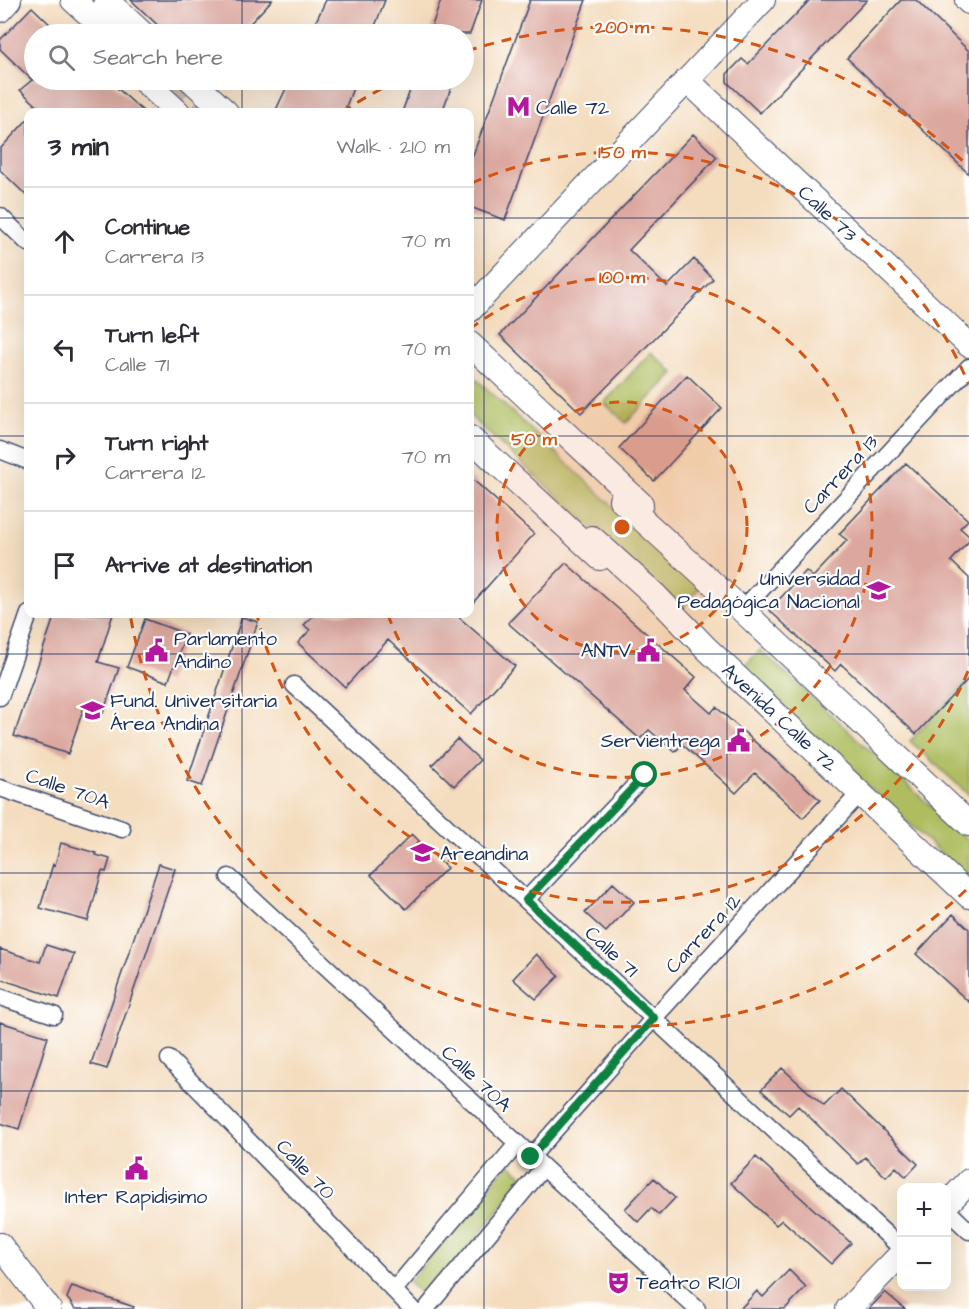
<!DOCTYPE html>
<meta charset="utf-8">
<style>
:root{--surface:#fff;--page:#f7f7f7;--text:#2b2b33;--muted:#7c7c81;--line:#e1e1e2}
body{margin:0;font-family:"Architects Daughter",sans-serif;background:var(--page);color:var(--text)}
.controls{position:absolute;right:18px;bottom:18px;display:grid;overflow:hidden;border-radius:12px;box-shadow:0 6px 24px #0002}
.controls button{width:54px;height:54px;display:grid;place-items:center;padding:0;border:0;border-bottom:2px solid var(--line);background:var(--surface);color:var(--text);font:30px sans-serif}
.stop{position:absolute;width:18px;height:18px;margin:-14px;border:4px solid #0b8043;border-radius:50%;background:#fff}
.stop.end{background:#0b8043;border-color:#fff;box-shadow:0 2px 6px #0008}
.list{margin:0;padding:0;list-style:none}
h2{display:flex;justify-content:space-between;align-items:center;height:78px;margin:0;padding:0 24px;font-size:26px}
h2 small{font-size:20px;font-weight:400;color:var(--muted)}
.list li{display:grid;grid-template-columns:39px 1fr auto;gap:18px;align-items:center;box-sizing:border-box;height:108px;padding:0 24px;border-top:2px solid var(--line)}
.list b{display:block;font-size:22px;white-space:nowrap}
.list p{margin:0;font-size:20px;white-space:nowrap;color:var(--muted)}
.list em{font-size:20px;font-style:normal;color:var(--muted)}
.icon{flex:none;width:33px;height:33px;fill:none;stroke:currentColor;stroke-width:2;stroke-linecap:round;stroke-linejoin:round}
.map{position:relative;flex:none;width:969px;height:1309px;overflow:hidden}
.search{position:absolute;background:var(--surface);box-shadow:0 6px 24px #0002;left:24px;top:24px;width:450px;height:66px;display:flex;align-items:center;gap:15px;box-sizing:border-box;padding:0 21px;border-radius:33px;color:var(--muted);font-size:22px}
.panel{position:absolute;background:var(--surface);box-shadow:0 6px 24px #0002;left:24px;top:108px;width:450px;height:510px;border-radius:12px}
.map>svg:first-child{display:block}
.green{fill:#afbd60;stroke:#65765f;stroke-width:1.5}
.building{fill:#dba79e}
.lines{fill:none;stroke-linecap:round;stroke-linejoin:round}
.secondary-tunnel{stroke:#c9baac;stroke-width:24;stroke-dasharray:24 12;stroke-linecap:butt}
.street-casing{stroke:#3c496d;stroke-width:19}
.secondary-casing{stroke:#3c496d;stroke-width:26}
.street{stroke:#fff;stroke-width:16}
.secondary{stroke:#fff;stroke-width:24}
.route{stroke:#0b8043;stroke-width:8}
.grid{fill:none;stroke:#1b2f5e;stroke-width:1.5;stroke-opacity:0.55}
.ring{fill:none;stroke:#d45514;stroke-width:3;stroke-dasharray:10 8}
.labels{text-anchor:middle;stroke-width:4.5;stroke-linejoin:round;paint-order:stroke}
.poi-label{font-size:20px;fill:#1b2f5e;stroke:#fff;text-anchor:start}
.street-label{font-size:20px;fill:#1b2f5e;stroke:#fff}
.centre{fill:#d45514;stroke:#fff;stroke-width:3}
.ring-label{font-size:18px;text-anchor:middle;font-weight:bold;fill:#d45514;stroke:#fff;stroke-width:4.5;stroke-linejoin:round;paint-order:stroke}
</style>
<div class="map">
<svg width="969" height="1309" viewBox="0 0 969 1309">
<rect width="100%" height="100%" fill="#fff"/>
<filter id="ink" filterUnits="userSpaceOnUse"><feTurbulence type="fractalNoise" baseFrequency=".0167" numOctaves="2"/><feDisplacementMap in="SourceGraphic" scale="12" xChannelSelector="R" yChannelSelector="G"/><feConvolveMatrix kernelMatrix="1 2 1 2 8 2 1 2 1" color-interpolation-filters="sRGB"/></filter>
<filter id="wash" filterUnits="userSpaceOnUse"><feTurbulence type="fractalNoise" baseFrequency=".008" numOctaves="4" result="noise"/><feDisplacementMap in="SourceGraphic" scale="24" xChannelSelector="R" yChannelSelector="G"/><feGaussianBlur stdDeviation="1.35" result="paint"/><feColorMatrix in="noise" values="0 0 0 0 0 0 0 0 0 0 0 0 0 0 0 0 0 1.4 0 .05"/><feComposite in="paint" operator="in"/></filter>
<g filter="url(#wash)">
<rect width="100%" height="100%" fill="#f4ddbf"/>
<path class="green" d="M651,352L674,373L626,423L604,403Z
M470,373L700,587L681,610L470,416Z
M760,650L969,841V879L741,670Z
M969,678V795L910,741Z
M509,1163L525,1178L428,1297L424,1298L409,1282Z"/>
<g id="blocks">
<path class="building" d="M131,0H272L240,34H167Z
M326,0H385L372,34H310Z
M441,0H482L470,34H429Z
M530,0H586L505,220L470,207V163Z
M810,0H867L760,113L727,82V74L742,59L748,64Z
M901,0H916L969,51V174L847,58Z
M32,7L60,34H34V80H108L144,112H44L20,90L32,80L0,49V40Z
M290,80H356L344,112H275Z
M414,80H454L442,112H402Z
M28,119V197L0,170V149Z
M693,134L717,157L629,250L667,287L694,259L713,279L581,413L500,335Z
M687,375L722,408L654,481L619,448Z
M906,463L968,520L960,528L969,536V541L951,561L969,578V678L916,734L841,664L835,671L769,610L806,571L813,577L830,559L847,540L839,534Z
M470,477L534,534L470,606Z
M566,563L696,677L685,690L711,713L716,707L820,800L803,818L755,773L736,793L682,744L675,752L649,730L640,739L508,623Z
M55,614H113L98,662L119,668L103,713L84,707L68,754L14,736Z
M315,614H455L515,666L471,714L388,640L345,687L298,643L310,630L304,625Z
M242,617L258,622L202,786L187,781Z
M145,619L186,634L168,682L127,667Z
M457,739L480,760L454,786L432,765Z
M412,834L447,868L406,909L371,875Z
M61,843L96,853V855L110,859L106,872L102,871L88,921L40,908L53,864L55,865Z
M159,864L175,869L107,1069L91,1064Z
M613,883L634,902L606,932L585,913Z
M953,914L969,929V1002L916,954Z
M46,945L74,954L59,998L0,979V949L40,962Z
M536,954L559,976L536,999L513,979Z
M0,1022L48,1037L19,1129L0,1123Z
M782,1068L824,1106L841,1089L918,1164L906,1177L896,1167L886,1177L865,1157L858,1164L798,1106L789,1115L761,1090Z
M756,1157L851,1243L831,1264L782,1220L776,1225L731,1183Z
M654,1178L675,1198L659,1215L651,1208L638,1222L625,1209Z
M789,1270L806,1287L785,1309H740L757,1291L763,1297Z
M72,1286L134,1307L133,1309H75L67,1298Z
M885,1292L905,1309H869Z"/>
</g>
</g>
<g filter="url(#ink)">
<use href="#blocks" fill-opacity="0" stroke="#3c496d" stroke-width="1.5"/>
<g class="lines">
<path class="secondary-tunnel" d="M164,84L195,112"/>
<defs>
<path id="street" d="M0,216L28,243
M0,450L28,461
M742,610L969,367
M294,685L902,1249
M0,697L29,614
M0,788L122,829
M229,877L697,1309
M526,900L645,775
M0,997L54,1015
M169,1059L412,1309
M531,1157L654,1018L860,793
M946,1209L969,1231
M394,1290L517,1144
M426,1309L543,1168"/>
<path id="secondary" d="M73,0L111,34
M106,0L143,34
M967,0L969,2
M0,10L9,0
M143,80L178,112
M191,80L226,112
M687,80L969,345
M470,310L763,0
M470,344L641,504
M470,438L600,558
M621,500L742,610L969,824
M592,538L656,596L706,648L969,896
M946,1205L969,1181
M0,1245L49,1309
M848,1309L902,1253"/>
</defs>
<use href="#street" class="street-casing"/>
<use href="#secondary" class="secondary-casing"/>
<use href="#street" class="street"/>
<use href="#secondary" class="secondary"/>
</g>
</g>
<g class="lines" filter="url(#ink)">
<path class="route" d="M531,1157L654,1018L526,900L645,775"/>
</g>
<path class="grid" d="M242,0V34M484,0V1309M727,0V1309M242,80V112M0,218H28M470,218H969M0,436H28M470,436H969M242,614V1309M0,654H969M0,873H969M0,1091H969"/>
<circle cx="622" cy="527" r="125" fill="#d45514" fill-opacity=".12"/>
<g class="ring">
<circle cx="622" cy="527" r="125"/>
<path d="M470 329A250 250 0 1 1 388 615"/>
<path d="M968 671A375 375 0 0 1 257 615M472 183A375 375 0 0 1 968 383"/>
<path d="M966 890A500 500 0 0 1 130 614M342 112A500 500 0 0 1 399 80M467 51A500 500 0 0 1 966 164"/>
</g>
<defs>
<symbol id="metro-bare" viewBox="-9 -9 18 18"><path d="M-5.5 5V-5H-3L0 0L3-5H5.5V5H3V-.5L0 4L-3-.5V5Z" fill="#b5179e" stroke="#fff" stroke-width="2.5" paint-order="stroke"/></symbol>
<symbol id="university-bare" viewBox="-9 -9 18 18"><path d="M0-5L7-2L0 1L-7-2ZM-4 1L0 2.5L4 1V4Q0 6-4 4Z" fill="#b5179e" stroke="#fff" stroke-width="2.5" paint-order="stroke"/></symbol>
<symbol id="civic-bare" viewBox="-9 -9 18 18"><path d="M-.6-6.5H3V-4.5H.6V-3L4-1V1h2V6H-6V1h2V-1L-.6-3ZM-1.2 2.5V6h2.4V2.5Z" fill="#b5179e" stroke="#fff" stroke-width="2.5" paint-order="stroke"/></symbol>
<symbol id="theatre-bare" viewBox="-9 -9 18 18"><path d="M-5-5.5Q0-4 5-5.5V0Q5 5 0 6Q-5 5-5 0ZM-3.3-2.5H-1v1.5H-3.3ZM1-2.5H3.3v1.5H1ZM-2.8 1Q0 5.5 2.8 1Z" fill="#b5179e" stroke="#fff" stroke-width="2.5" paint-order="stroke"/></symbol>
</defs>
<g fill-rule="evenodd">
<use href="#metro-bare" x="502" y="90" width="33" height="33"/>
<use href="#university-bare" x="862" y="574" width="33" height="33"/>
<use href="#civic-bare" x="140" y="634" width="33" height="33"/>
<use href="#civic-bare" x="632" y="634" width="33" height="33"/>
<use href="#university-bare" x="76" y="694" width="33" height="33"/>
<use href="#civic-bare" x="722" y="724" width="33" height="33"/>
<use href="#university-bare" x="406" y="836" width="33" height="33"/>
<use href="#civic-bare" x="120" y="1152" width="33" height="33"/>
<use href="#theatre-bare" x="602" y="1266" width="33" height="33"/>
</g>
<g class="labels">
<g class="poi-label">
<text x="536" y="114">Calle 72</text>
<text x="860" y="585" text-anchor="end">Universidad<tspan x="860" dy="23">Pedagógica Nacional</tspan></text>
<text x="174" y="645">Parlamento<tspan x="174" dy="23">Andino</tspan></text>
<text x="631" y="657" text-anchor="end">ANTV</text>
<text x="110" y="707">Fund. Universitaria<tspan x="110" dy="23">Área Andina</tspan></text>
<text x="720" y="747" text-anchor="end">Servientrega</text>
<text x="440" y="860">Areandina</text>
<text x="136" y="1203" text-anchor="middle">Inter Rapidisimo</text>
<text x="636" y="1289">Teatro R101</text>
</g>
<g class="street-label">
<text transform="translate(828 213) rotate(43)" y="7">Calle 73</text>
<text transform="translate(840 474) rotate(-47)" y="7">Carrera 13</text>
<text transform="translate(780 717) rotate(43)" y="7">Avenida Calle 72</text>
<text transform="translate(68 788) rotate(19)" y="7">Calle 70A</text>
<text transform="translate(703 933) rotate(-47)" y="7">Carrera 12</text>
<text transform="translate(612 951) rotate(43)" y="7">Calle 71</text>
<text transform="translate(477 1078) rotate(43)" y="7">Calle 70A</text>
<text transform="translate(306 1169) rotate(46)" y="7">Calle 70</text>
</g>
</g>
<circle cx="622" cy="527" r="9" class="centre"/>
<g class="ring-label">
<text x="622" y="33">200 m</text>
<text x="622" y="158">150 m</text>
<text x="622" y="283">100 m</text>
<text x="534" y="445">50 m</text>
</g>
</svg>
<div class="controls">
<button>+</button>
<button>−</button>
</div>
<div class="stop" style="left:645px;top:775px"></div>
<div class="stop end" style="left:531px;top:1157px"></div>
<div class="search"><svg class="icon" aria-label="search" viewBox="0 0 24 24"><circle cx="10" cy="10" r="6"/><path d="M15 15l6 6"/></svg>Search here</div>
<section class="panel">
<h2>3 min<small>Walk · 210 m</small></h2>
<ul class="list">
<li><svg class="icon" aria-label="ahead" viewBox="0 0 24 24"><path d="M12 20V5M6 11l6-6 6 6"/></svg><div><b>Continue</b><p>Carrera 13</p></div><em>70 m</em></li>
<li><svg class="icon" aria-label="left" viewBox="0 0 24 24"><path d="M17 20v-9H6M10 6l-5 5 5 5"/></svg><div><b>Turn left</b><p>Calle 71</p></div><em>70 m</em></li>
<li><svg class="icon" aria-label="right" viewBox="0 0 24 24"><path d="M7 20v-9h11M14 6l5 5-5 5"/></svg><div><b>Turn right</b><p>Carrera 12</p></div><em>70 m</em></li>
<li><svg class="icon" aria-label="arrive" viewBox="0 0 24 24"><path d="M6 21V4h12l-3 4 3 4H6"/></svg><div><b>Arrive at destination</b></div></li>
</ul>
</section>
</div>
